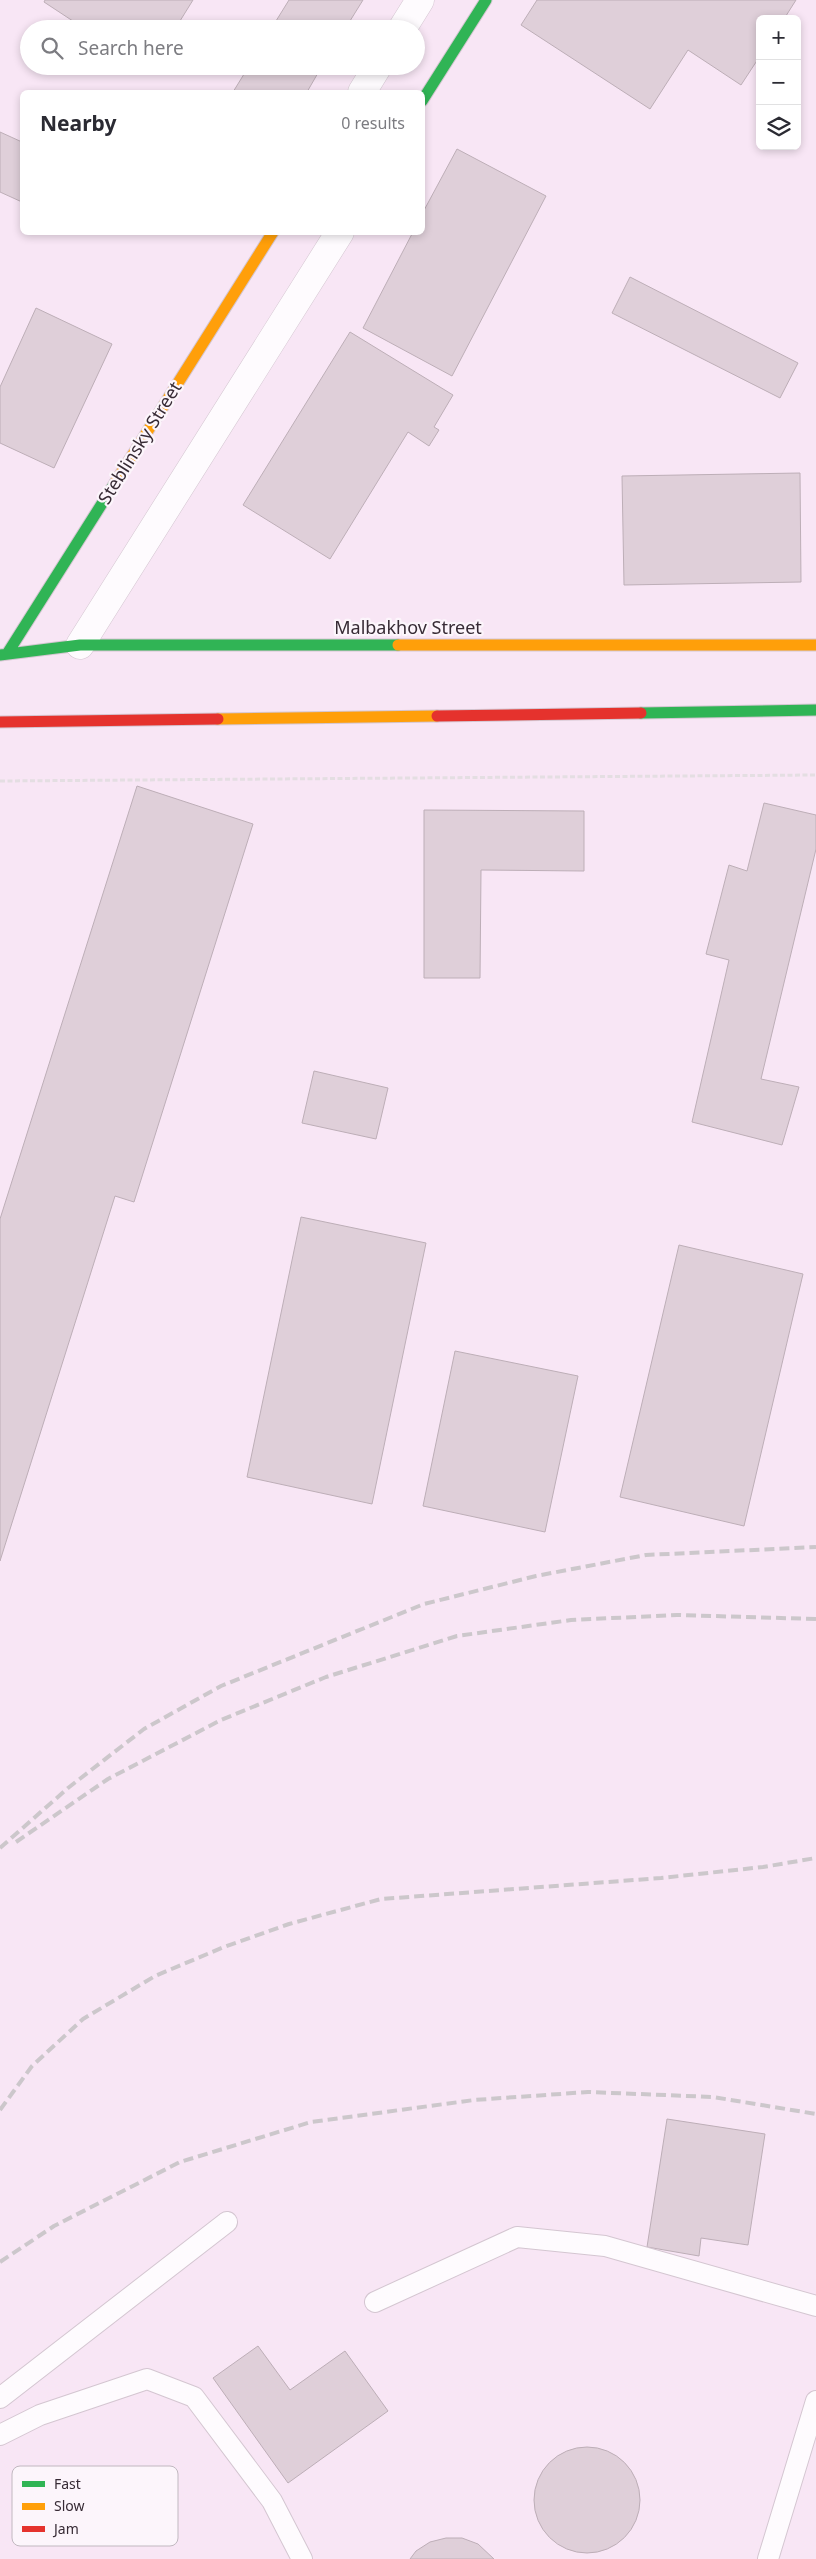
<!DOCTYPE html>
<meta charset="utf-8">
<style>
:root{--surface:#fff;--page:#f7f7f7;--text:#2b2b33;--muted:#7c7c81;--line:#e1e1e2}
body{margin:0;font-family:"Noto Sans",sans-serif;background:var(--page);color:var(--text)}
.controls{position:absolute;right:15px;top:15px;display:grid;overflow:hidden;border-radius:8px;box-shadow:0 2px 8px #0003}
.controls button{width:45px;height:45px;display:grid;place-items:center;padding:0;border:0;border-bottom:1px solid var(--line);background:var(--surface);color:var(--text);font:25px sans-serif}
.list{margin:0;padding:0;list-style:none}
h2{display:flex;justify-content:space-between;align-items:center;height:65px;margin:0;padding:0 20px;font-size:21px}
h2 small{font-size:16px;font-weight:400;color:var(--muted)}
.icon{flex:none;width:28px;height:28px;fill:none;stroke:currentColor;stroke-width:2;stroke-linecap:round;stroke-linejoin:round}
.map{position:relative;flex:none;width:816px;height:2559px;overflow:hidden}
.search{position:absolute;background:var(--surface);box-shadow:0 2px 8px #0003;left:20px;top:20px;width:405px;height:55px;display:flex;align-items:center;gap:12px;box-sizing:border-box;padding:0 18px;border-radius:28px;color:var(--muted);font-size:19px}
.panel{position:absolute;background:var(--surface);box-shadow:0 2px 8px #0003;left:20px;top:90px;width:405px;height:145px;border-radius:8px}
.map>svg:first-child{display:block}
.building{fill:#dfcfd9;stroke:#bdaeb7}
.lines{fill:none;stroke-linecap:round;stroke-linejoin:round}
.lane-casing{stroke:#d4c6d1;stroke-width:22}
.street-casing{stroke:#d4c6d1;stroke-width:29}
.fast-casing{stroke:#d4c6d1;stroke-width:13}
.slow-casing{stroke:#d4c6d1;stroke-width:13}
.jam-casing{stroke:#d4c6d1;stroke-width:13}
.path{stroke:#e4dee2;stroke-width:3;stroke-dasharray:5 2.5;stroke-linecap:butt}
.lane{stroke:#fefbfe;stroke-width:20}
.street{stroke:#fefbfe;stroke-width:28}
.fast{stroke:#30b455;stroke-width:11}
.slow{stroke:#ff9f0a;stroke-width:11}
.jam{stroke:#e5322d;stroke-width:11}
.rail{stroke:#ccc7cb;stroke-width:4;stroke-dasharray:10 5;stroke-linecap:butt}
.labels{text-anchor:middle;stroke-width:4.5;stroke-linejoin:round;paint-order:stroke}
.street-label{font-size:18px;fill:#372b35;stroke:#fcf5fb}
.key{fill:#fcf5fb;stroke:#c1b8c0;stroke-width:1}
.key-label{font-size:14px;fill:#372b35}
</style>
<div class="map">
<svg width="816" height="2559" viewBox="0 0 816 2559">
<rect width="100%" height="100%" fill="#f8e6f5"/>
<path class="building" d="M45,0H193L175,29H85L44,2Z
M289,0H363L345,29H271Z
M537,0H796L784,19H760V56L741,85L688,50L650,109L521,25Z
M249,66H322L307,92H233Z
M0,132L22,142V202L0,192Z
M457,149L546,196L452,376L363,328L413,232H422V214Z
M630,277L798,363L780,398L612,313Z
M36,308L112,344L54,468L0,443V387Z
M350,332L453,395L434,427L439,430L429,446L408,432L330,559L243,505Z
M800,473L801,582L624,585L622,476Z
M137,786L253,824L134,1202L115,1196L0,1561V1219Z
M764,803L816,815V849L761,1079L799,1087L782,1145L692,1122L729,960L706,954L729,865L747,871Z
M424,810L584,811V871L481,870L480,978H424Z
M314,1071L388,1088L376,1139L302,1123Z
M301,1217L426,1243L372,1504L247,1477Z
M679,1245L803,1274L744,1526L620,1497Z
M455,1351L578,1376L545,1532L423,1506Z
M667,2119L765,2134L748,2245L701,2238L699,2256L647,2247Z
M258,2346L290,2390L345,2351L388,2411L288,2483L213,2378Z
M534 2500a53 53 0 1 1 106 0a53 53 0 1 1-106 0Z
M446,2538H462L478,2544L494,2559H410L416,2551L430,2542Z"/>
<g class="lines">
<defs>
<path id="lane" d="M375,2302L517,2237L605,2246L816,2306
M0,2398L227,2222
M0,2435L40,2415L147,2379L194,2397L272,2501L302,2559
M768,2559L816,2401"/>
<path id="street" d="M402,29L420,0
M362,92L378,66
M80,645L340,232"/>
<path id="fast" d="M422,101L486,0
M7,654L115,483
M0,655L80,645H398
M641,713L816,710"/>
<path id="slow" d="M115,483L273,232
M398,645H816
M218,719L437,716"/>
<path id="jam" d="M437,716L641,713
M0,722L218,719"/>
</defs>
<use href="#lane" class="lane-casing"/>
<use href="#street" class="street-casing"/>
<use href="#fast" class="fast-casing"/>
<use href="#slow" class="slow-casing"/>
<use href="#jam" class="jam-casing"/>
<path class="path" d="M0,781L816,775"/>
<use href="#lane" class="lane"/>
<use href="#street" class="street"/>
<use href="#fast" class="fast"/>
<use href="#slow" class="slow"/>
<use href="#jam" class="jam"/>
<path class="rail" d="M16,1842L108,1779L221,1720L326,1677L457,1636L571,1620L677,1615L816,1619
M0,1848L68,1788L144,1729L221,1686L424,1604L536,1576L646,1555L816,1547
M0,2110L32,2066L83,2019L155,1976L224,1947L289,1924L381,1899L661,1878L763,1867L816,1858
M0,2262L54,2226L180,2162L311,2122L474,2100L588,2092L713,2097L816,2114"/>
</g>
<g class="labels">
<g class="street-label">
<text transform="translate(140 443) rotate(-58)" y="6">Steblinsky Street</text>
<text x="408" y="634">Malbakhov Street</text>
</g>
</g>
<rect x="12" y="2466" width="166" height="80" rx="8" class="key"/>
<rect x="22" y="2481" width="23" height="6" fill="#30b455"/>
<rect x="22" y="2503" width="23" height="7" fill="#ff9f0a"/>
<rect x="22" y="2526" width="23" height="6" fill="#e5322d"/>
<g class="key-label">
<text x="54" y="2489">Fast</text>
<text x="54" y="2511">Slow</text>
<text x="54" y="2534">Jam</text>
</g>
</svg>
<div class="controls">
<button>+</button>
<button>−</button>
<button><svg class="icon" aria-label="layers" viewBox="0 0 24 24"><path d="M12 4l9 5-9 5-9-5zM3 14l9 5 9-5"/></svg></button>
</div>
<div class="search"><svg class="icon" aria-label="search" viewBox="0 0 24 24"><circle cx="10" cy="10" r="6"/><path d="M15 15l6 6"/></svg>Search here</div>
<section class="panel">
<h2>Nearby<small>0 results</small></h2>
<ul class="list">
</ul>
</section>
</div>
